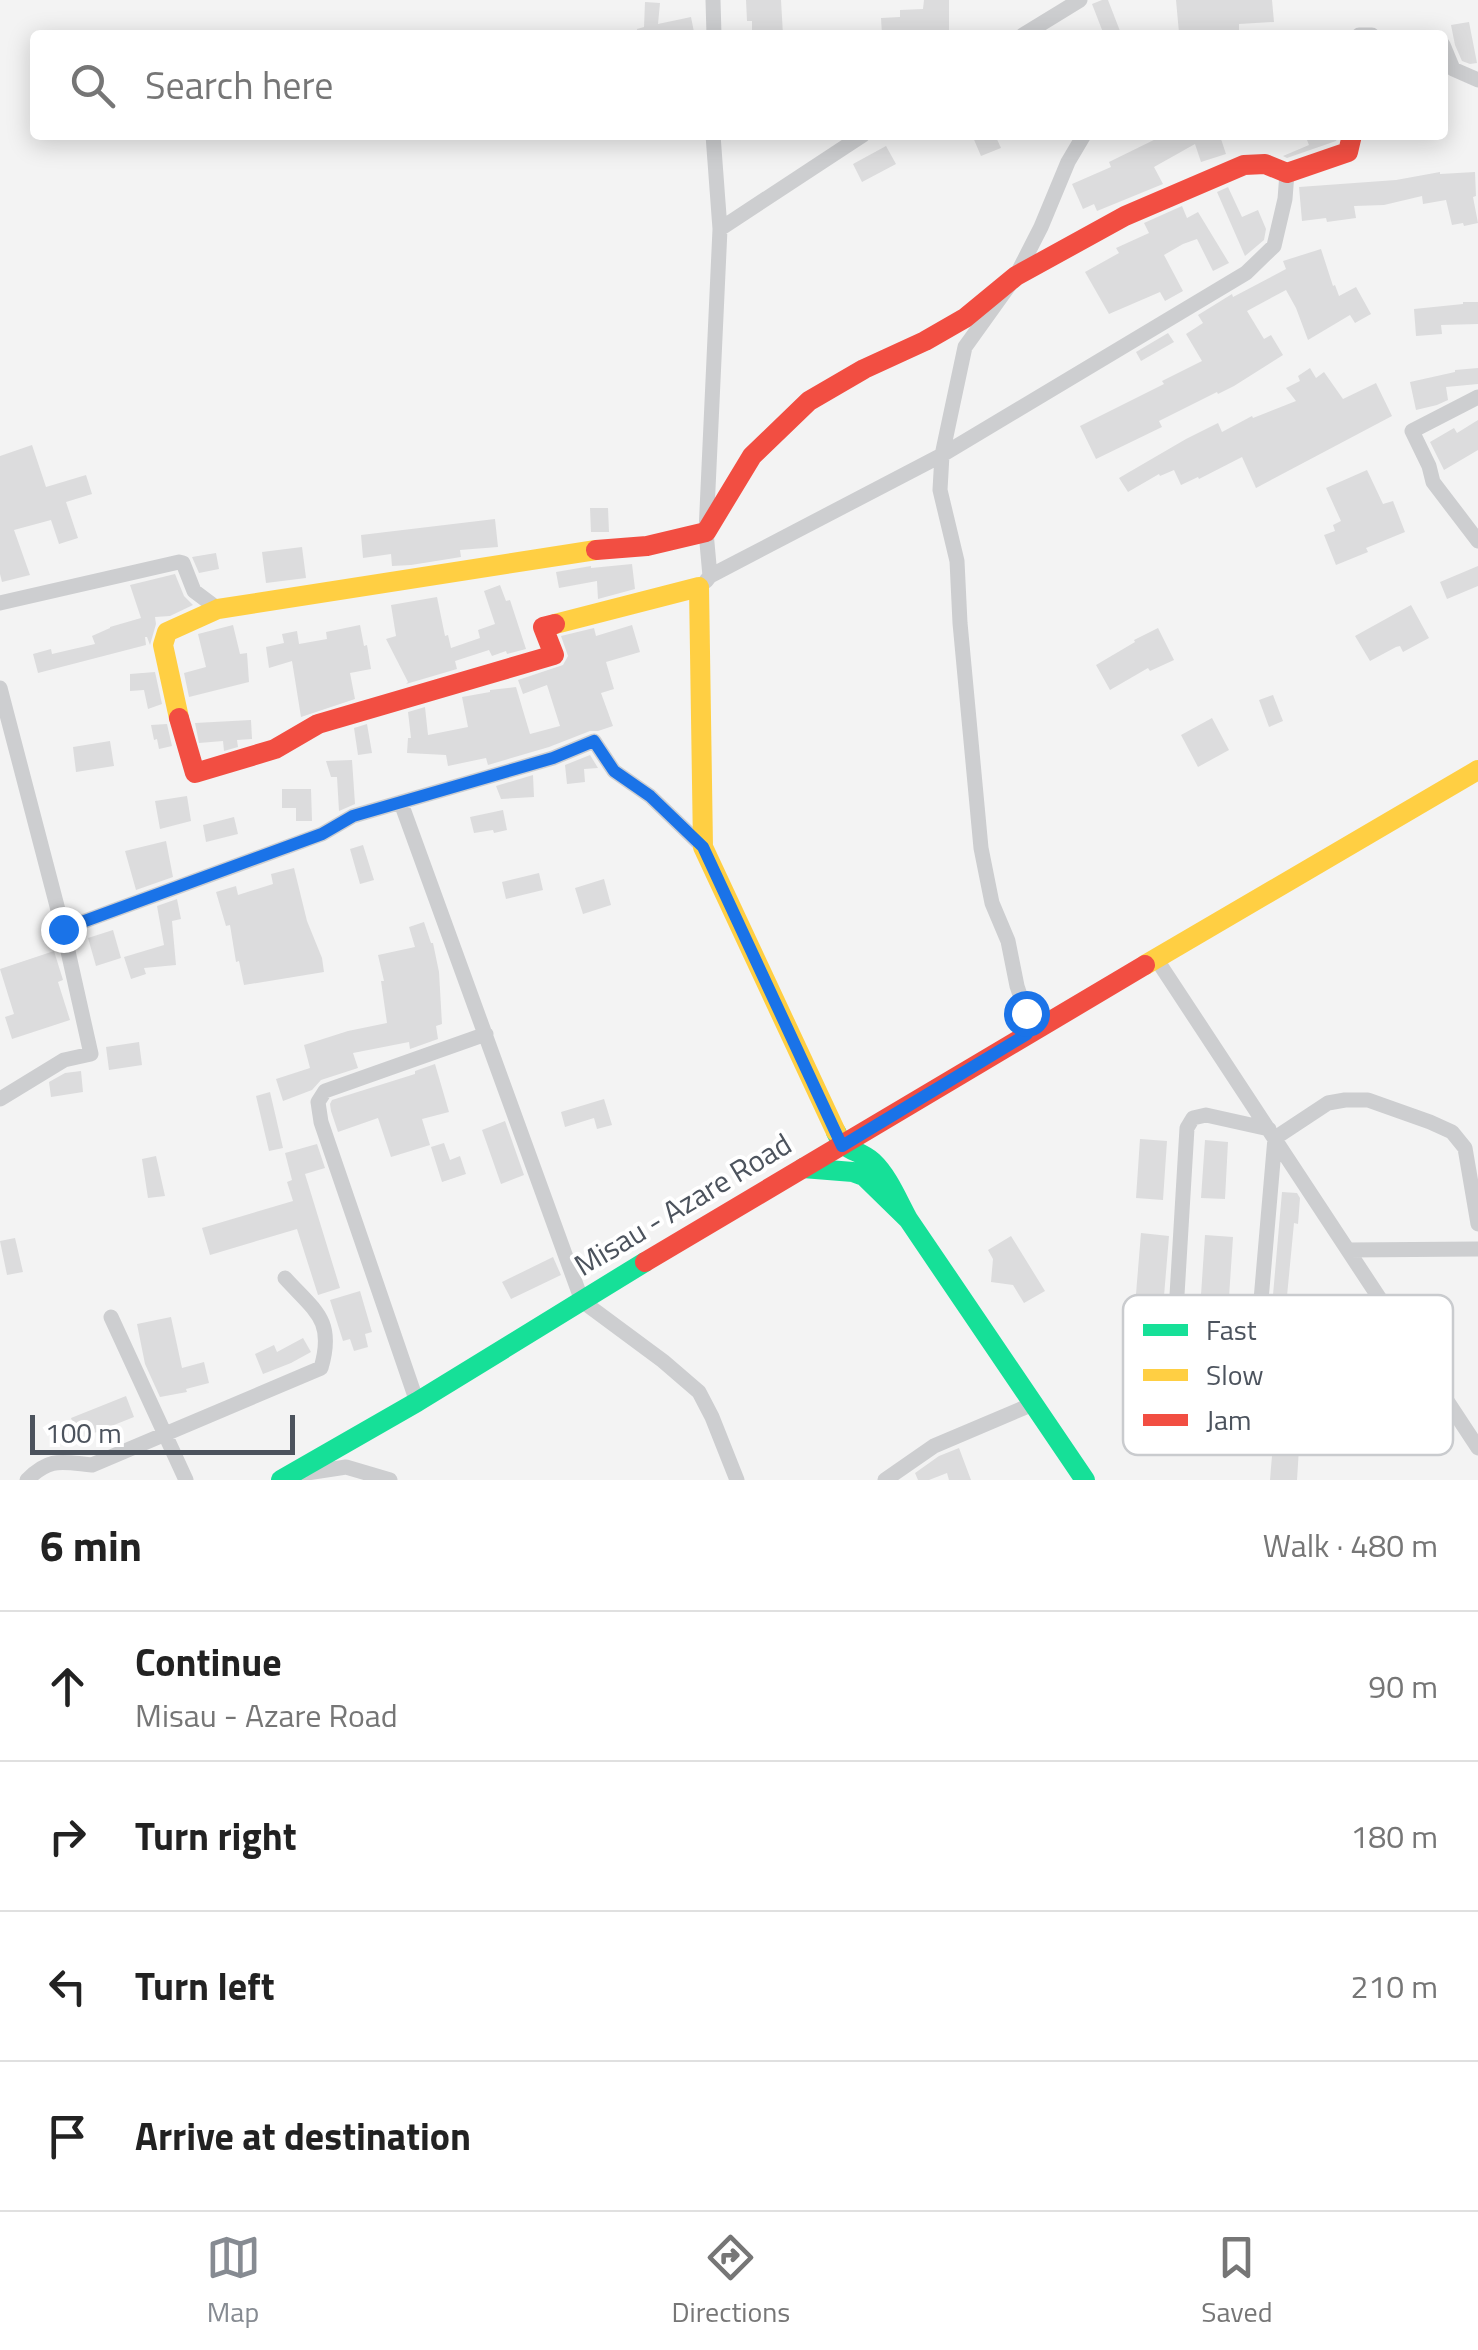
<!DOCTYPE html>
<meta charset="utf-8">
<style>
:root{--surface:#fff;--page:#f6f6f6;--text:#222;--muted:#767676;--line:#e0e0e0;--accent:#868b92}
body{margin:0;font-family:"Titillium Web",sans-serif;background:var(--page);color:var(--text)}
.scale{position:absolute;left:30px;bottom:25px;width:265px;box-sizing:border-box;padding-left:10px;border:5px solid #4c535d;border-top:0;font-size:28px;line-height:35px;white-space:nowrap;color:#4c535d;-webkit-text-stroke:8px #fff;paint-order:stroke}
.stop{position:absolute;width:30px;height:30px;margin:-22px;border:8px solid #1a73e8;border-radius:50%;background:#fff}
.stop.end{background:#1a73e8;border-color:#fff;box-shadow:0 2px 10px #0008}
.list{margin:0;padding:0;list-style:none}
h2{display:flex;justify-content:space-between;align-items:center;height:130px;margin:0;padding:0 40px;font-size:42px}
h2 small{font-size:32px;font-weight:400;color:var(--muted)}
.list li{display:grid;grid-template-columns:65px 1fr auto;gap:30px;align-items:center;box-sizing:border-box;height:150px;padding:0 40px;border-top:2px solid var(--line)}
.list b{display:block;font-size:38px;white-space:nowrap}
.list p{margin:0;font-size:32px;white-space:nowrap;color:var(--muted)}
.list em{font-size:32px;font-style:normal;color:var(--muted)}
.icon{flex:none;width:55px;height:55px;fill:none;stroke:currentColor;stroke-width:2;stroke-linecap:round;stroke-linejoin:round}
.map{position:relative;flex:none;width:1478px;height:1480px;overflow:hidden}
.search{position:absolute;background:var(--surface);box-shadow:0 5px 25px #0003;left:30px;right:30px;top:30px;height:110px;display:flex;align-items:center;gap:25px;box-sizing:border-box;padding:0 35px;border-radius:10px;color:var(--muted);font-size:38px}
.sheet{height:730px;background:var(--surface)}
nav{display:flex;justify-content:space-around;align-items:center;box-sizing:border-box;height:140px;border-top:2px solid var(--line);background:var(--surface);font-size:28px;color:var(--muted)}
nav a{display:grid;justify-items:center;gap:5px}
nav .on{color:var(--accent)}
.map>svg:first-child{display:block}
.building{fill:#dcdcdd}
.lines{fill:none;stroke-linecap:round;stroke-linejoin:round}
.street{stroke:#cdced0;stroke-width:15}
.fast{stroke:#16e098;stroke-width:20}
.slow{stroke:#ffcf43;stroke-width:20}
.jam{stroke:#f24e42;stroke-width:20}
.route{stroke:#1a73e8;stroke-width:12}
.labels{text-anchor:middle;stroke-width:8;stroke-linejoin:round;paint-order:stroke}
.street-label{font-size:30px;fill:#4c535d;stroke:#fff}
.key{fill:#fff;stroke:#c9cbce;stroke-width:2.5}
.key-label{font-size:28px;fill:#4c535d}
</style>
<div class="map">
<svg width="1478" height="1480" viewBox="0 0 1478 1480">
<rect width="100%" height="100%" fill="#f3f3f3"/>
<path class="building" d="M746,0H781L783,35H752V21H747Z
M924,0H949V31L882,35L881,18L900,17V10L923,9Z
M1102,0H1108L1120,31L1110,35H1104L1092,4Z
M1176,0H1272L1274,22L1239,24V30L1208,34V30L1179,33Z
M645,2L660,3L658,24L691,17L694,32L679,35H638L637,29L644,27Z
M1469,22L1477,63L1470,64L1462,61L1455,45L1451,25Z
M972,135H995L1001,148L981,156Z
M1164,135H1211V140L1220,136L1226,154L1201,162L1195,144L1154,167L1163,184L1097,211L1094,204L1083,209L1072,184L1111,167L1109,162Z
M1305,135H1337L1338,137L1336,141L1287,158L1283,156L1309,145Z
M886,146L896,164L862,182L853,164Z
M1440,172V174L1475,172L1476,196L1473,197L1478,223L1464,226L1463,223L1452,225L1446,200L1423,204L1422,196L1384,205L1354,206L1356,218L1327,222L1326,218L1302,221L1299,187L1396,180Z
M1228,187L1242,217L1258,210L1266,229L1264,240L1245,256L1217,192Z
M1182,206L1187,218L1198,212L1229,263L1213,271L1197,239L1183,244L1164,255L1183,291L1165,301L1160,292L1109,314L1085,272L1119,253L1116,248L1149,233L1144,223Z
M1321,249L1333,286L1335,285L1339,296L1356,287L1371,314L1355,323L1350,315L1308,340L1296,308L1286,290L1247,311L1264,339L1271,335L1283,355L1234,386L1218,394L1217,392L1159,421L1162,427L1096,459L1080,426L1164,384L1162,381L1202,361L1186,334L1203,323L1198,315L1232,294L1233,297L1286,269L1283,261Z
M1463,302H1478V324L1441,325L1442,334L1416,336L1414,309L1463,304Z
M1168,333L1174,342L1141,361L1136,352Z
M1310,368L1316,378L1324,372L1343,399L1376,383L1392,416L1256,488L1242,457L1199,479L1198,477L1181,485L1174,470L1160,476L1159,474L1128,492L1119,478L1186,439L1218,423L1222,432L1252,416L1253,418L1296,401L1286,388L1300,381L1298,376Z
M1478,368V384L1446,387L1448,400L1437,405L1416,410L1410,382L1455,372V370Z
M1478,420V450L1444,470L1430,442L1454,428L1457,433Z
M32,445L46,487L86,475L92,494L66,502L78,538L59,544L51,520L14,530L30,575L2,582L0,574V456Z
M1367,470L1383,504L1393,501L1405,532L1366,548L1368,552L1336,565L1324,535L1335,531L1333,525L1341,521L1326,488Z
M590,508H608L609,532H591Z
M495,519L498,547L460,550L461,557L411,565L392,566L391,554L363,558L361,535Z
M302,547L306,578L266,583L262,552Z
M216,553L219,569L199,573L192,557Z
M632,564L635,589L598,599L597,581L559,588L556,572L591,566V568Z
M1478,566V586L1447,599L1440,582Z
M175,574L184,596L193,605L170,616L155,617L156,624L150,645L147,637H145L146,645L38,673L33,654L51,649L52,654L95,644L92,636L110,628V627L141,618L130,585Z
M500,585L506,601L510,600L526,649L507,654L506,651L492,656L489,650L455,661L457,669L406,684L408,682L386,639L396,636L391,605L437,597L445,636L448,635L451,648L480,638L478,630L495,624L484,591Z
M1411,605L1429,638L1403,652L1400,646L1396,647L1370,661L1355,636Z
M233,625L240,654L247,653L249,682L189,697L184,673L206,667L198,634Z
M360,625L364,646L367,645L371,669L350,673L355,699L301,717L292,661L269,668L266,647L284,643L282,634L297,631L299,644L327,639L326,632Z
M632,625L640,652L606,662L614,689L601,693L613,726L598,731H590L549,747L488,765L486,758L448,766L446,755L407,753L408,738H411L408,712L425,707L428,735L468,727L462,697L490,692V690L516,687L530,734L560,726L547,685L523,694L518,680L563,665L568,656L561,636L594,628L596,636Z
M1158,628L1174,660L1150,671L1148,668L1110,690L1096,665L1135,642L1134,640Z
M155,672L162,704L148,709L144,690L130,691V674Z
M1273,695L1283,721L1269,727L1259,700Z
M1212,718L1229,750L1198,767L1181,735Z
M251,720L252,739L237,740L238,747L224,751L223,741L199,743L195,723Z
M167,724L172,746L159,749L157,739L154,740L151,725Z
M367,724L372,753L358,755L354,728Z
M110,741L114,766L76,772L73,747Z
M590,755L598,768L584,769L585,782L567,784L565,765Z
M352,760L355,804L339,811L337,777H331L326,761Z
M533,775L534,797L501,799L496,786Z
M282,789H311L312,821H296V808H282Z
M187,796L191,821L160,829L155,801Z
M503,810L507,830L494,833L493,830L474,833L470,817Z
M234,817L238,834L206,842L203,825Z
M166,841L173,877L136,890L125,851Z
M363,845L374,880L360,884L350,849Z
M294,868L307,921L322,958L324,972L244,985L239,961L236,962L230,925L226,926L216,892L236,886L238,895L273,884L271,874Z
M539,873L543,890L506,899L502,882Z
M604,879L611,905L583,914L575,888Z
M177,899L181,919L172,921L176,965L144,968L146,974L131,979L124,957L164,945L157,906Z
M424,922L431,943H433L439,972L442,1024L436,1026L438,1039L410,1049L409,1042L353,1053L358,1068L321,1080L312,1090L283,1101L276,1079L310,1068L304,1045L348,1031L387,1023L381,981H384L378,955L415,947L409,927Z
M113,930L121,958L96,966L88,938Z
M54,951L63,980L58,982L70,1020L12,1039L5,1017L14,1014L0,969Z
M139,1042L142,1065L109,1070L106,1047Z
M435,1064L449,1112L422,1119L430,1145L391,1157L378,1118L338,1132L331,1111L330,1104L332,1100L415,1074V1071Z
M81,1071L83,1092L51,1097L49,1082L65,1073Z
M270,1092L283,1148L269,1151L256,1096Z
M604,1099L612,1125L597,1129L594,1118L565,1127L561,1112Z
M505,1121L524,1175L501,1184L482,1130Z
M1140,1139L1167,1141L1163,1200L1136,1198Z
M1205,1140L1228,1142L1225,1199L1201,1198Z
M444,1143L450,1160L460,1156L466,1174L442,1182L431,1147Z
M317,1144L325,1168L305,1174L340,1288L318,1295L297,1229L210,1255L202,1228L293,1201L287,1182L292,1180L285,1153Z
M156,1156L165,1196L148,1198L142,1159Z
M1282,1192L1297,1193L1300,1198L1298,1224L1294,1223L1287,1296L1273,1295Z
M1141,1233L1169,1236L1164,1296L1136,1294Z
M1205,1235L1233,1237L1229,1297L1201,1295Z
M1011,1236L1045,1291L1024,1303L1013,1285L991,1282L993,1259L988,1250Z
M15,1238L23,1272L7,1275L0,1241Z
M553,1257L561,1275L511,1299L502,1282Z
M360,1291L372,1332L365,1334L368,1347L354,1351L350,1339L343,1341L330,1300Z
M171,1317L182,1368L204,1362L209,1383L186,1389L187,1392L160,1397L145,1364L137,1324Z
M1276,1333L1300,1335V1340L1332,1342L1330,1365H1334L1331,1416L1336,1417L1334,1450L1299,1448L1297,1480H1270L1274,1431L1313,1434L1316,1396L1271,1393Z
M303,1338L311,1352L291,1363L263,1374L255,1354L274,1345L277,1352Z
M126,1396L134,1417L79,1439L71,1418Z
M959,1448L971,1480H949L947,1473L929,1480H918L915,1473L939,1456Z"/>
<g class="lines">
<path class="street" d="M713,0L714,35
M1023,35L1080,0
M1359,35H1372
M1443,45L1453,69L1478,80
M720,229L863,135
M1478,397L1412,431L1429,466L1433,482L1478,541
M710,576L942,455L1246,273L1274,246L1285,199L1287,173
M706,581L710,576L706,532L720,229L713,135
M0,603L179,562L183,563L194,591L218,609
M0,688L63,929L91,1054L64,1060L0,1099
M401,803L582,1301L663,1361L699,1392L712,1417L737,1480
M63,929L322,834L353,816L553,758L594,741L614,771L650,796L703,847
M1157,960L1478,1448
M1027,1034L1026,1013L1017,986L1008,941L992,903L981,848L960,623L957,561L940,490L942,455L965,347L1016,276L1041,227L1068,162L1084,135
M1348,1250L1478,1249
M111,1317L186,1480
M1174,1345L1187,1128L1193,1118L1206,1115L1269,1129
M417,1402L321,1122L318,1102L325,1091L486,1034
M1249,1439L1275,1138L1328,1103L1345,1100H1368L1430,1122L1452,1132L1465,1148L1478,1224
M301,1474L346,1467L390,1480
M27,1480C50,1457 61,1462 92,1465L321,1368C335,1320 315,1311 285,1278
M885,1480L934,1446L1033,1404"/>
<path class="fast" d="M836,1132C846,1154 857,1148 873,1162C888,1176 898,1201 908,1219L1085,1480
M803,1168L853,1172L864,1176L908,1219
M281,1480L417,1402L645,1262"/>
<path class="slow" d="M555,624L699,587L703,847L836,1132
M179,718L163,645L167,632L218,609L596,550
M1145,965L1478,770"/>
<path class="jam" d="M596,550L647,546L706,532L752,456L809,401L864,369L925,341L965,318L1016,276L1125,216L1244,165L1265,164L1287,173L1348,152L1352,135
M179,718L195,773L275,749L318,724L554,655L543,627L555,624
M645,1262L1145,965"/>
</g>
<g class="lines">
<path class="route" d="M63,929L322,834L353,816L553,758L594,741L614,771L650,796L703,847L842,1146L1027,1034L1026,1013"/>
</g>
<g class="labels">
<g class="street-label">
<text transform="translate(683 1205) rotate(-31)" y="10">Misau - Azare Road</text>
</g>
</g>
<rect x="1123" y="1295" width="330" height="160" rx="15" class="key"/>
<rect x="1143" y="1324" width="45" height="12" fill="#16e098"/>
<rect x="1143" y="1369" width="45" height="12" fill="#ffcf43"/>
<rect x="1143" y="1414" width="45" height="12" fill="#f24e42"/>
<g class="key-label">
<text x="1206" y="1340">Fast</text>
<text x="1206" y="1385">Slow</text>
<text x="1206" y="1430">Jam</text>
</g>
</svg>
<div class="scale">100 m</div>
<div class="stop" style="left:1026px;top:1013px"></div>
<div class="stop end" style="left:63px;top:929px"></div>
<div class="search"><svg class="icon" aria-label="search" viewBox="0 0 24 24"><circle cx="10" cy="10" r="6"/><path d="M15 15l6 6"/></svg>Search here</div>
</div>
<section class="sheet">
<h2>6 min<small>Walk · 480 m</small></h2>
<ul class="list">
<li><svg class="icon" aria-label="ahead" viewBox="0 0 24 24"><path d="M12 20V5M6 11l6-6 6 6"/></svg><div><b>Continue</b><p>Misau - Azare Road</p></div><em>90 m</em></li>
<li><svg class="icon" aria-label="right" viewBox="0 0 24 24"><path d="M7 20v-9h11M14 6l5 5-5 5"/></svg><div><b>Turn right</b></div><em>180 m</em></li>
<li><svg class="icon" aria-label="left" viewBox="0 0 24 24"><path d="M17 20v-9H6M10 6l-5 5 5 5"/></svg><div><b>Turn left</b></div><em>210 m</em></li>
<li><svg class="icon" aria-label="arrive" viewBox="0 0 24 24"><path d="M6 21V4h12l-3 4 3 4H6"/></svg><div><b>Arrive at destination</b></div></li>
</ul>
</section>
<nav>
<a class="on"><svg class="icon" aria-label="map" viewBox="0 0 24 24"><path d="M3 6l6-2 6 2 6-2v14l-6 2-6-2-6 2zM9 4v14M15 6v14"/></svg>Map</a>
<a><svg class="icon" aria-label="directions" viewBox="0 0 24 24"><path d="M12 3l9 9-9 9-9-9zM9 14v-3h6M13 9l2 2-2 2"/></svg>Directions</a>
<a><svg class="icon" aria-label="saved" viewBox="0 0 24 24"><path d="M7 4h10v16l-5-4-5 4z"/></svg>Saved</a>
</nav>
